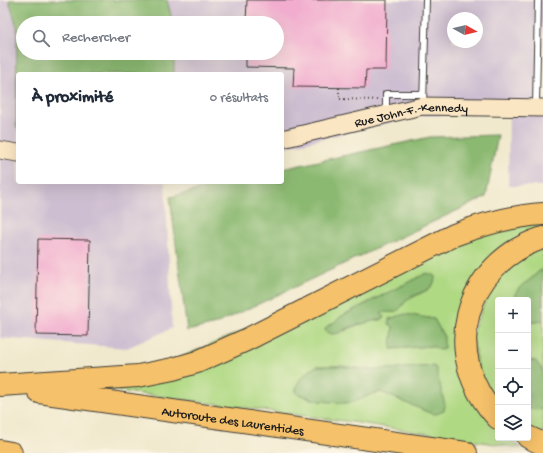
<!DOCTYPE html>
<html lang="fr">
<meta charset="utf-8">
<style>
:root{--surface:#fff;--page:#f6f6f7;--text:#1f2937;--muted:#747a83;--line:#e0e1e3}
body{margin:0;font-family:"Gochi Hand",sans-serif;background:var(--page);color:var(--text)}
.controls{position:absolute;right:12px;bottom:12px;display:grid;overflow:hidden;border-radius:4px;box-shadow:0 4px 16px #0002}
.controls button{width:36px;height:36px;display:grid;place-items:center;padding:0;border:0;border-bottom:1px solid var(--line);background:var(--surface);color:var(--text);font:20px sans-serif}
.compass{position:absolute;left:447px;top:12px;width:36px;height:36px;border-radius:50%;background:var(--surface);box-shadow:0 4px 16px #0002;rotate:98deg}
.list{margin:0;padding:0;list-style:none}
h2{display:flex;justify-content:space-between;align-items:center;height:52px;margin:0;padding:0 16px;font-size:17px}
h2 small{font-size:13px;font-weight:400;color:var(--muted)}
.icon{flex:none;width:22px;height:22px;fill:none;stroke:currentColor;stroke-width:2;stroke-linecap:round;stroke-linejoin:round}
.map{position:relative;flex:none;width:543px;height:453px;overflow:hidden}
.search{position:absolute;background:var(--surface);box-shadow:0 4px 16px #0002;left:16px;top:16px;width:268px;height:44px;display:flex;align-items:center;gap:10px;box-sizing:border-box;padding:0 14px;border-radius:22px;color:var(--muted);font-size:15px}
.panel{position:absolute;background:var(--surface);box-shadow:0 4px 16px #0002;left:16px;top:72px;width:268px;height:112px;border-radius:4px}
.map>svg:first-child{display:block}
.industrial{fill:#cebed1;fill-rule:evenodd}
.green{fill:#b0d984;stroke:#667a50;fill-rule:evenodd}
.forest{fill:#8cb972;stroke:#546a47}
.building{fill:#f1acce}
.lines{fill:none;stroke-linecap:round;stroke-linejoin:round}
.lane-casing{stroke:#3c3b37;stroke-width:8}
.secondary-casing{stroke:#3c3b37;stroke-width:19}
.highway-casing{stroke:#3c3b37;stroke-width:24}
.path{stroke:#3c3b37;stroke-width:2;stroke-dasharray:1 3;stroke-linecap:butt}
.lane{stroke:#fff;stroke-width:6}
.secondary{stroke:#fbe6c4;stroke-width:17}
.highway{stroke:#f5c16b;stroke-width:22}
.labels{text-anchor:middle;stroke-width:3;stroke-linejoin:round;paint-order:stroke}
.street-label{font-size:13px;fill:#1c1c1c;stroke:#fcf5e5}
</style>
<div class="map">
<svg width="543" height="453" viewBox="0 0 543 453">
<rect width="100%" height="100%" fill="#fcf5e5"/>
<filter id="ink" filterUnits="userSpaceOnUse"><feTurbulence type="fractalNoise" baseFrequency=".025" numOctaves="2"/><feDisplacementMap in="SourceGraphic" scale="8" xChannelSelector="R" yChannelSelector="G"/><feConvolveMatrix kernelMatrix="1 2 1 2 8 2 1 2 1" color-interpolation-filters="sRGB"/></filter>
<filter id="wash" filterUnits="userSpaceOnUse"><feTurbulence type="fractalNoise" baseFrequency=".012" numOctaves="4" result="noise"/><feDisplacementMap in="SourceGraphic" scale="16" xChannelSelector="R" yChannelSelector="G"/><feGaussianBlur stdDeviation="0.9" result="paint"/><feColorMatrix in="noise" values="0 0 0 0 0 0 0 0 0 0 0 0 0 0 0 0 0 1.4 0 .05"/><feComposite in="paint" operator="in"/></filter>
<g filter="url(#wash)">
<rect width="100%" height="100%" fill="#f1e9cd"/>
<path class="industrial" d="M0,0H543V186H508L509,113L418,116L282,148V74H18V182H165L172,328L127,348L0,338ZM453,18H477V42H453ZM23,23H277V53H23Z"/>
<path class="green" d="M543,221V230L463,300L490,423L498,430V438H508L521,448L359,423L82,386H112L455,241ZM419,277L434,284L429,289L406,301L399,309L394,312H380L382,320C372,320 352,326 345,331L327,326L337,322L345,314ZM427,318L434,319L444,337L440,350L432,346L392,349L393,326ZM317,366H340L373,370L433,366L430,413L381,392L372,394L354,402L343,403L311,399L296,393C295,381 307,372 317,366Z
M543,245V271H539L515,294L513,300H498V405L481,382L472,333L495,277Z
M543,321V371L528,360V323Z
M528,408L535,410L543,408V436L528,430Z"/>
<path class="forest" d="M9,0H167L173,23H23V53H174V74H18V130L16,126L17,27Z
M498,135L486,197L216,324L187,331L170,197L229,182H282V169L430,137Z
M539,271H543V321L528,323V300H513C519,281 528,285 539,271Z
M427,273L435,276C436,291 418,292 408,299C403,303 401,310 394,312C389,313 385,312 381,312L384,318L350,327L339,333L332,334L326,332L325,329C329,324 336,323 340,317Z
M405,314L434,319L444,337V349L440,350L432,346L391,349L393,326L389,324V319Z
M528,360L536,361L543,371V408C537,410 534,410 528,408Z
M317,366H340L373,370L433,366L436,368L445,405L444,411L436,414L430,413L381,392L372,394L354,402L343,403L319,401L296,393C295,380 307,372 317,366Z"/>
<g id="blocks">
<path class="building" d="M247,0H387L386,70H366L365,88L293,87L294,68L246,67V53H277V23H246Z
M38,239L90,240L88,336L36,335Z"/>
</g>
</g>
<g filter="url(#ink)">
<use href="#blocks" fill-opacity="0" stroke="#3c3b37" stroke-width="1"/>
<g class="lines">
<defs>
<path id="lane" d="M423,105L426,0
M536,106L538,0
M386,113V94H423"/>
<g id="secondary">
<path id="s1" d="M282,139L422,106L543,108"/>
<path d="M0,150L18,153"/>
</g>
<g id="highway">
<path d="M0,385L138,376L173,369L197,362L246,340L454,235C483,224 512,216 543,214"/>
<path id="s2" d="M39,392L466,453"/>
<path d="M498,418C439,357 463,263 543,238"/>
<path d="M528,437L543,444"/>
<path d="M0,451L11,453"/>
</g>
</defs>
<use href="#lane" class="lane-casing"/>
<use href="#secondary" class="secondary-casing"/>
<use href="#highway" class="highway-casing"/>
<path class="path" d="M339,88V99L379,100"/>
<use href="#lane" class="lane"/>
<use href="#secondary" class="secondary"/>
<use href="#highway" class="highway"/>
</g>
</g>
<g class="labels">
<g class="street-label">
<text dy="5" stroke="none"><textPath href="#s1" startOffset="132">Rue John-F.-Kennedy</textPath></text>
<text dy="5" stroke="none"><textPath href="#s2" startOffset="196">Autoroute des Laurentides</textPath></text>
</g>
</g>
</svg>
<div class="controls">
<button>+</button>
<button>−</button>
<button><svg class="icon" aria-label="locate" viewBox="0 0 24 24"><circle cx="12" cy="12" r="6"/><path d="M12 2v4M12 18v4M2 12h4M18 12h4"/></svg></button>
<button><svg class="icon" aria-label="layers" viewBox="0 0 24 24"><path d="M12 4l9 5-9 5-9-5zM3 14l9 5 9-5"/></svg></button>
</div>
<svg class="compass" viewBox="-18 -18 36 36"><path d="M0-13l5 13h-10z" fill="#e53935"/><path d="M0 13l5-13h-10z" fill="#747a83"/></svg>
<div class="search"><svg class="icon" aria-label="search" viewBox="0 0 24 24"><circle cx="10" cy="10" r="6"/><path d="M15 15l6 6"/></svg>Rechercher</div>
<section class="panel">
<h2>À proximité<small>0 résultats</small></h2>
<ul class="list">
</ul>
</section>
</div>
